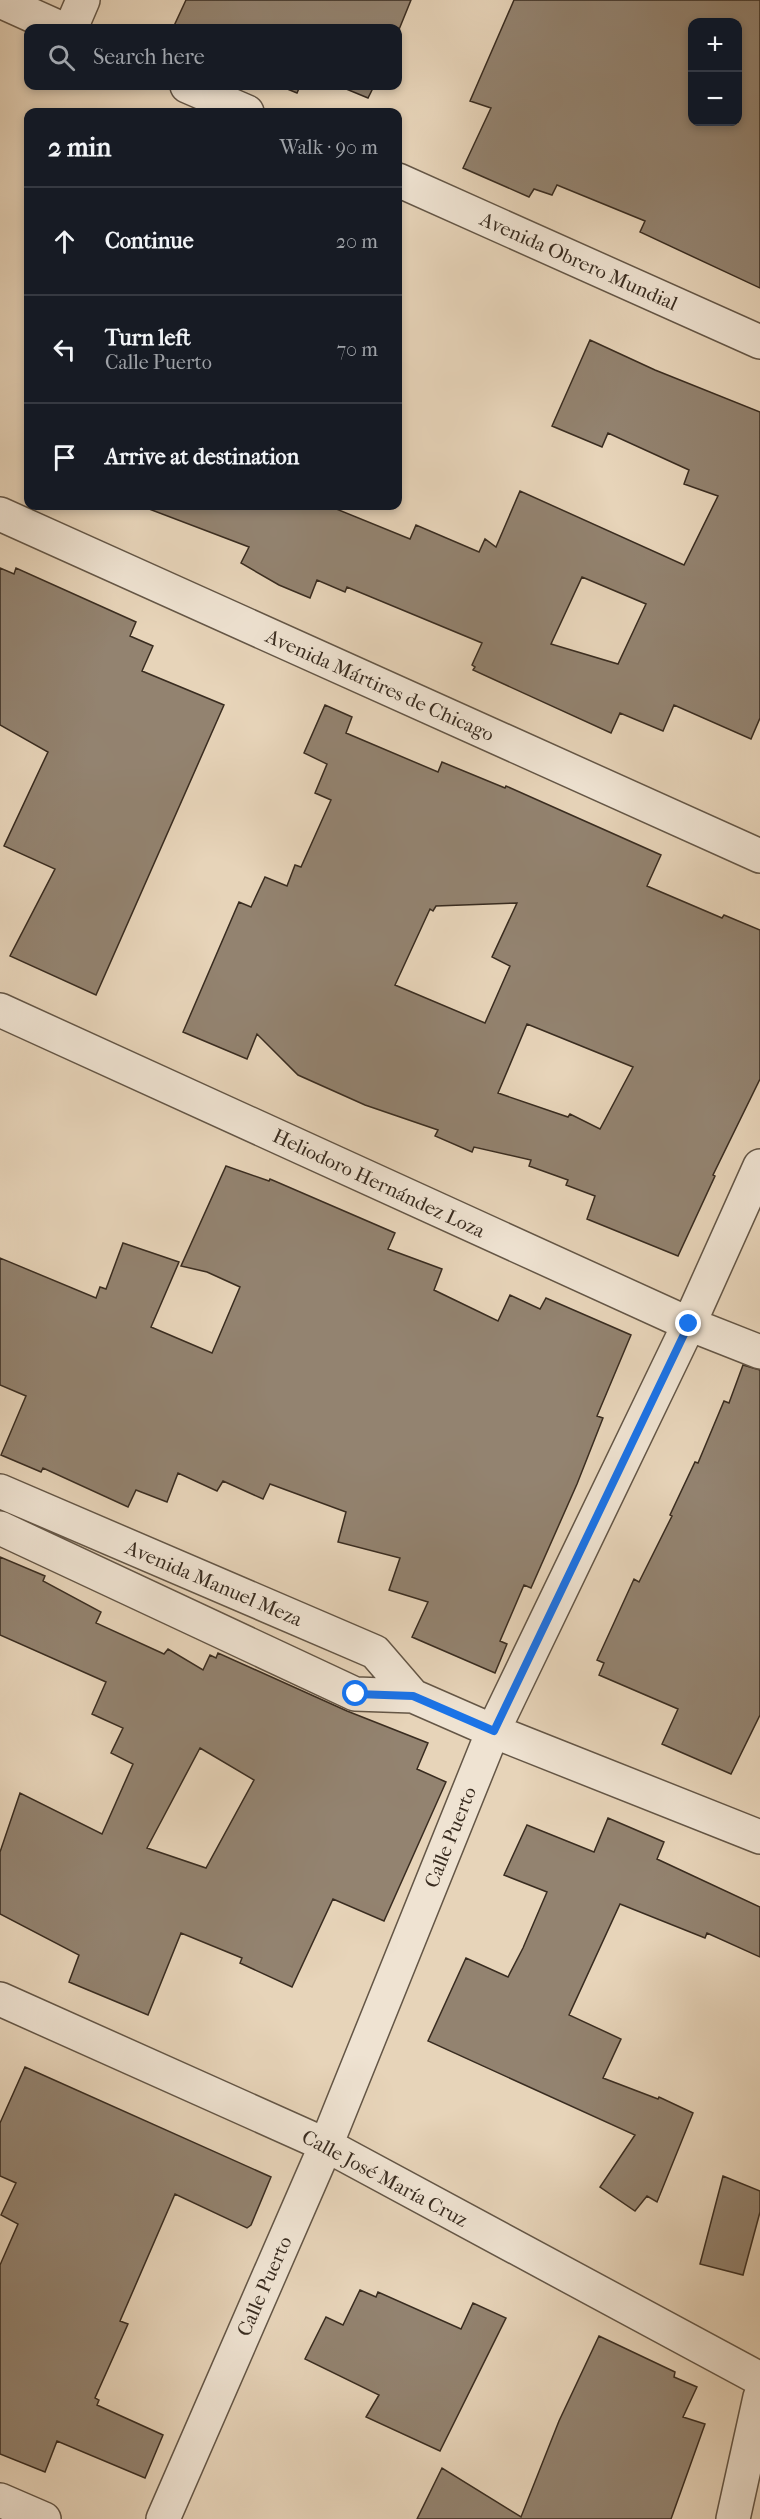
<!DOCTYPE html>
<meta charset="utf-8">
<style>
:root{--surface:#171b24;--page:#242831;--text:#f1f3f6;--muted:#9ea1a6;--line:#363941}
body{margin:0;font-family:"IM FELL French Canon",serif;background:var(--page);color:var(--text)}
.controls{position:absolute;right:18px;top:18px;display:grid;overflow:hidden;border-radius:12px;box-shadow:0 3px 9px #0003}
.controls button{width:54px;height:54px;display:grid;place-items:center;padding:0;border:0;border-bottom:2px solid var(--line);background:var(--surface);color:var(--text);font:30px sans-serif}
.stop{position:absolute;width:18px;height:18px;margin:-14px;border:4px solid #1a73e8;border-radius:50%;background:#fff}
.stop.end{background:#1a73e8;border-color:#fff;box-shadow:0 2px 6px #0008}
.list{margin:0;padding:0;list-style:none}
h2{display:flex;justify-content:space-between;align-items:center;height:78px;margin:0;padding:0 24px;font-size:26px}
h2 small{font-size:20px;font-weight:400;color:var(--muted)}
.list li{display:grid;grid-template-columns:39px 1fr auto;gap:18px;align-items:center;box-sizing:border-box;height:108px;padding:0 24px;border-top:2px solid var(--line)}
.list b{display:block;font-size:22px;white-space:nowrap}
.list p{margin:0;font-size:20px;white-space:nowrap;color:var(--muted)}
.list em{font-size:20px;font-style:normal;color:var(--muted)}
.icon{flex:none;width:33px;height:33px;fill:none;stroke:currentColor;stroke-width:2;stroke-linecap:round;stroke-linejoin:round}
.map{position:relative;flex:none;width:760px;height:2519px;overflow:hidden}
.search{position:absolute;background:var(--surface);box-shadow:0 3px 9px #0003;left:24px;top:24px;width:378px;height:66px;display:flex;align-items:center;gap:15px;box-sizing:border-box;padding:0 21px;border-radius:12px;color:var(--muted);font-size:22px}
.panel{position:absolute;background:var(--surface);box-shadow:0 3px 9px #0003;left:24px;top:108px;width:378px;height:402px;border-radius:12px}
.map>svg:first-child{display:block}
.building{fill:#938370;stroke:#392c20;stroke-width:1.5;fill-rule:evenodd}
.lines{fill:none;stroke-linecap:round;stroke-linejoin:round}
.minor-casing{stroke:#645646;stroke-width:36}
.minor{stroke:#efe3d2;stroke-width:33}
.route{stroke:#1a73e8;stroke-width:8}
.labels{text-anchor:middle;stroke-width:6;stroke-linejoin:round;paint-order:stroke}
.street-label{font-size:20px;fill:#392c20;stroke:#efe3d2}
</style>
<div class="map">
<svg width="760" height="2519" viewBox="0 0 760 2519">
<rect width="100%" height="100%" fill="#e7d4b9"/>
<filter id="stains"><feTurbulence type="fractalNoise" baseFrequency=".00333" numOctaves="4"/><feColorMatrix values="0 0 0 0 .2 0 0 0 0 .09 0 0 0 0 .02 0 0 0 .5 -.17"/></filter>
<radialGradient id="worn" r=".72"><stop offset=".6" stop-color="#630" stop-opacity="0"/><stop offset="1" stop-color="#630" stop-opacity=".3"/></radialGradient>
<path class="building" d="M186,0H411L398,32V28H173Z
M514,0H760V288L640,232L645,221L557,185L552,195L534,189L529,197L463,168L491,108L470,101ZM693,22H738V122H693Z
M280,86H300L297,93Z
M339,86H374L368,98Z
M590,340L655,370L760,412V718L751,739L674,705L663,731L620,713L611,733L473,670L475,667L472,665L482,643L347,587L345,592L317,580L310,598L279,585L241,563L249,547L149,509V506H329L410,539L416,525L479,552L485,539L496,547L520,491L684,565L718,496L684,484L689,470L608,433L602,447L552,426ZM582,577L646,604L618,664L551,644Z
M0,568L14,574L16,568L136,622L130,636L153,646L142,671L224,705L96,995L10,956L55,869L4,846L48,752L0,725Z
M325,705L352,717L346,733L438,772L442,762L505,788L506,786L661,855L647,886L722,918L724,915L760,930V1079L713,1175L715,1176L678,1256L587,1219L595,1196L566,1185L568,1180L529,1166L531,1160L474,1147L472,1152L435,1136L438,1130L365,1105L298,1075L257,1034L247,1059L183,1032L239,902L251,907L265,877L287,886L295,865L301,867L331,800L315,793L327,764L304,753ZM517,903L492,957L510,966L485,1023L395,985L430,909L433,911L436,906ZM527,1024L633,1067L600,1129L570,1114L568,1117L498,1093Z
M226,1166L269,1181L270,1179L395,1233L388,1249L442,1269L434,1290L498,1321L510,1295L540,1309L546,1298L631,1335L597,1416L603,1418L577,1484L531,1588L524,1585L500,1641L507,1644L495,1673L412,1637L428,1602L389,1590L400,1558L338,1542L346,1512L270,1484L263,1499L223,1481L217,1491L178,1473L167,1502L136,1490L128,1507L43,1468L41,1472L1,1455L26,1396L0,1385V1258L96,1298L100,1287L106,1289L123,1243L179,1262L151,1327L212,1353L240,1287L207,1272L181,1266Z
M743,1365L760,1370V1715L731,1774L662,1744L678,1709L599,1675L604,1663L597,1660L634,1579L639,1582L672,1516L670,1515L695,1462L698,1463L724,1401L729,1403Z
M0,1557L45,1576L43,1581L101,1612L96,1623L164,1654L168,1649L203,1670L210,1655L216,1658L218,1653L347,1711L428,1743L417,1769L446,1782L384,1921L333,1899L292,1987L240,1963L242,1958L181,1933L148,2015L69,1982L79,1955L0,1914V1852L20,1793L102,1834L133,1764L111,1753L123,1728L92,1714L106,1682L0,1635ZM200,1748L254,1780L206,1868L147,1848Z
M608,1818L664,1842L657,1859L760,1907V1957L707,1933L705,1938L620,1904L569,2015L621,2039L603,2078L658,2099L659,2097L693,2113L657,2202L647,2196L635,2211L600,2187L635,2135L428,2041L466,1958L508,1977L523,1948L547,1892L504,1875L527,1825L594,1852Z
M25,2067L271,2177L251,2225L247,2228L175,2194L120,2321L128,2324L95,2398L99,2400L97,2405L163,2435L145,2478L57,2441L45,2472L0,2454V2265L18,2224L1,2215L16,2183L0,2176V2123Z
M723,2176L760,2191V2212L743,2275L700,2264Z
M360,2290L376,2297L378,2292L461,2329L473,2303L506,2318L440,2451L366,2417L379,2395L305,2359L326,2317L343,2325Z
M599,2336L675,2372L674,2377L697,2387L683,2417L705,2424L671,2519H417L442,2468L521,2517L559,2421Z"/>
<g class="lines">
<defs>
<path id="minor" d="M0,1L60,28
M71,28L83,0
M187,86L247,112
M398,180L760,342
M0,514L760,856
M0,1010L689,1324L760,1352
M0,1491L375,1652L413,1696
M0,1528L355,1694L413,1696L493,1731L760,1837
M0,1999L326,2145L760,2379
M0,2500L44,2519
M163,2519L326,2145L493,1731L689,1324L760,1166
M733,2519L760,2397"/>
</defs>
<use href="#minor" class="minor-casing"/>
<use href="#minor" class="minor"/>
</g>
<g class="lines">
<path class="route" d="M356,1694L413,1696L494,1731L689,1324"/>
</g>
<g class="labels">
<g class="street-label">
<text transform="translate(579 261) rotate(24)" y="7">Avenida Obrero Mundial</text>
<text transform="translate(380 685) rotate(24)" y="7">Avenida Mártires de Chicago</text>
<text transform="translate(379 1183) rotate(25)" y="7">Heliodoro Hernández Loza</text>
<text transform="translate(214 1583) rotate(23)" y="7">Avenida Manuel Meza</text>
<text transform="translate(450 1837) rotate(-68)" y="7">Calle Puerto</text>
<text transform="translate(385 2178) rotate(28)" y="7">Calle José María Cruz</text>
<text transform="translate(264 2286) rotate(-66)" y="7">Calle Puerto</text>
</g>
</g>
<rect width="100%" height="100%" filter="url(#stains)"/>
<rect width="100%" height="100%" fill="url(#worn)"/>
</svg>
<div class="controls">
<button>+</button>
<button>−</button>
</div>
<div class="stop" style="left:356px;top:1694px"></div>
<div class="stop end" style="left:689px;top:1324px"></div>
<div class="search"><svg class="icon" aria-label="search" viewBox="0 0 24 24"><circle cx="10" cy="10" r="6"/><path d="M15 15l6 6"/></svg>Search here</div>
<section class="panel">
<h2>2 min<small>Walk · 90 m</small></h2>
<ul class="list">
<li><svg class="icon" aria-label="ahead" viewBox="0 0 24 24"><path d="M12 20V5M6 11l6-6 6 6"/></svg><div><b>Continue</b></div><em>20 m</em></li>
<li><svg class="icon" aria-label="left" viewBox="0 0 24 24"><path d="M17 20v-9H6M10 6l-5 5 5 5"/></svg><div><b>Turn left</b><p>Calle Puerto</p></div><em>70 m</em></li>
<li><svg class="icon" aria-label="arrive" viewBox="0 0 24 24"><path d="M6 21V4h12l-3 4 3 4H6"/></svg><div><b>Arrive at destination</b></div></li>
</ul>
</section>
</div>
